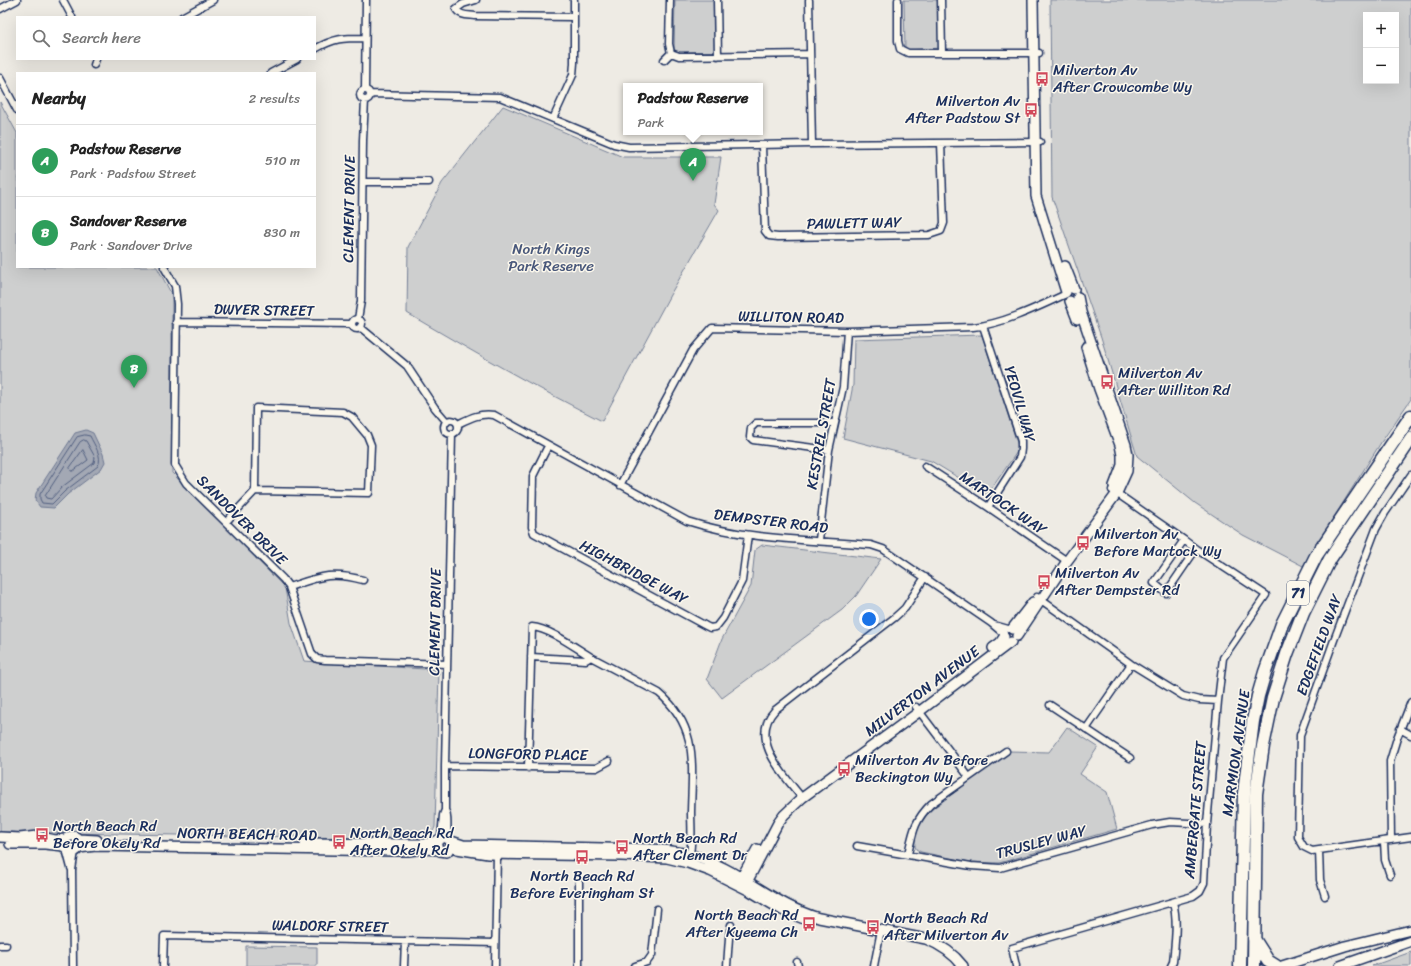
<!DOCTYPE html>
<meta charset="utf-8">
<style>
:root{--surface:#fff;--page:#f2f2f2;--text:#222;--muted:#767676;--line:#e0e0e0;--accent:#ea580c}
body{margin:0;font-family:Sriracha,sans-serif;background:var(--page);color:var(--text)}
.controls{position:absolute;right:12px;top:12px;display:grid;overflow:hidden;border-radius:0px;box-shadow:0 4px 16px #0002}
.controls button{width:36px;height:36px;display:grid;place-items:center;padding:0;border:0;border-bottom:1px solid var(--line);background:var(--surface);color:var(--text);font:20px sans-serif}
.you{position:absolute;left:869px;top:619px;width:14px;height:14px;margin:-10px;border:3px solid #fff;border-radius:50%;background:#1a73e8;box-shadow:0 0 0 6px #1a73e833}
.badge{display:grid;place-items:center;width:26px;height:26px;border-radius:50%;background:var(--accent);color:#fff;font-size:13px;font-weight:700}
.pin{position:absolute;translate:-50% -33px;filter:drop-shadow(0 1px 2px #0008)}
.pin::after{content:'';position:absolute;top:21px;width:14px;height:12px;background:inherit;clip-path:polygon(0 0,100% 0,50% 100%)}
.popup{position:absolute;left:623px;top:83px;width:140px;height:52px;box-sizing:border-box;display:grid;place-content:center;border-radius:0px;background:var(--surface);filter:drop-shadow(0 1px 3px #0005);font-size:13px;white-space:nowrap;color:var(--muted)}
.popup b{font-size:15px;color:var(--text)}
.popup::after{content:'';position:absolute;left:50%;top:100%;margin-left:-8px;border:8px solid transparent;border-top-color:var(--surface)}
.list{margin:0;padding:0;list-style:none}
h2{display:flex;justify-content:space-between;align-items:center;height:52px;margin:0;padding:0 16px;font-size:17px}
h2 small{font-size:13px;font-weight:400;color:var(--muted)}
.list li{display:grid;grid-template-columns:26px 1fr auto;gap:12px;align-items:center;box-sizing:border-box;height:72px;padding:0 16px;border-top:1px solid var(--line)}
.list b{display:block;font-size:15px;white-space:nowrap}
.list p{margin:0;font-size:13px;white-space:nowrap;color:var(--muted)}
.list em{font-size:13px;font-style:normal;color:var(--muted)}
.icon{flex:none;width:22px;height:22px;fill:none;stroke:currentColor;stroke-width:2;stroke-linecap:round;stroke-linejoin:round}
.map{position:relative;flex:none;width:1411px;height:966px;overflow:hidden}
.search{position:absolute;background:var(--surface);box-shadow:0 4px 16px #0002;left:16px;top:16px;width:300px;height:44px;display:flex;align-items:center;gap:10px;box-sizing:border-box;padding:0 14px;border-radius:0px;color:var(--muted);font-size:15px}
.panel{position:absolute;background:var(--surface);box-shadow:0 4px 16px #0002;left:16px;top:72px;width:300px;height:196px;border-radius:0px}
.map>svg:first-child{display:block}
.green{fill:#cecfcf;stroke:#747f96;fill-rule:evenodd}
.water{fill:#a3a8b4;stroke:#6d7892}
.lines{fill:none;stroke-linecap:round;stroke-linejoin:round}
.shore{stroke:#515f80;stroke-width:1}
.street-casing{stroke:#1b2f5e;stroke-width:9}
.secondary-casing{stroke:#1b2f5e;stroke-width:12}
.highway-casing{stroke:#1b2f5e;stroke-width:15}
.street{stroke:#fbf7ec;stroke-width:6}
.secondary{stroke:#fbf7ec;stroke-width:9}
.highway{stroke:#fbf7ec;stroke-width:12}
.labels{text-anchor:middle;stroke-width:3;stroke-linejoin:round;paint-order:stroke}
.shield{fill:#fbf7ec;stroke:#5e6b89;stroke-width:1}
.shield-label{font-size:14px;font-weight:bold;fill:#1b2f5e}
.poi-label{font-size:15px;fill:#1b2f5e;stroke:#fbf7ec;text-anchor:start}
.street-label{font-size:15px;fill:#1b2f5e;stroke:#fbf7ec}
.park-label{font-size:15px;fill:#48577a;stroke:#fbf7ec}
</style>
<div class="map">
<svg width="1411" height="966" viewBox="0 0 1411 966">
<rect width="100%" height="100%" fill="#eeebe4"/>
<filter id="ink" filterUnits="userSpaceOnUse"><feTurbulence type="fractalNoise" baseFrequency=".025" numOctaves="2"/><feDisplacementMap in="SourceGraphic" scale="8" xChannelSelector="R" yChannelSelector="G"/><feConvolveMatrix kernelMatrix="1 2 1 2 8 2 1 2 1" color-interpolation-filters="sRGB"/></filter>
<g filter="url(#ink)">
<path class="green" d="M675,0H716L717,52L674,53Z
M904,0H941L942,48L905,50Z
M1050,0H1411V399L1382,441L1303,566L1243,535L1195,503L1137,456L1101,337L1052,197ZM1366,15H1396V81H1366Z
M0,102L17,133V267H157L172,295V473L285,588L291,623L304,661L439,670L435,827C432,835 426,837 418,839L0,832Z
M503,106L623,157H721L714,204L719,210L670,295L602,421C535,387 471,351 407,313L408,247L442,183Z
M982,335L1019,449L987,495L931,461L843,438L853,385L854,339Z
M762,545L881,559L856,596L842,610L722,698L707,679L722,639L751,586L755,550Z
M1067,727L1098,747L1080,774L1107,792L1117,829L999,863L970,862L921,852L916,849C911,838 923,818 931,810L1009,751L1049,752Z
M246,946L317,947V966H246Z
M1411,952V966H1372Z"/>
<path class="water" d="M86,430L93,433L103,454L105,462L101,469L68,494L54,508L40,507L35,500L36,493L75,433Z"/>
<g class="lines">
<path class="shore" d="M85,435L90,436C94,445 103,456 98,466L65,491L52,504L42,503L40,499V494L77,437Z
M84,440L86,441L95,457L94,463L62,487L51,499L46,498L45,496L80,442Z
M83,450L88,460L73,471H71L70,468Z"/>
<defs>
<path id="street" d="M63,0L72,17
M476,0L463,4L456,9C460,16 468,15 475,16L574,17
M670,0L669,44L671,53L679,56L810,54
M717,0L718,56
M809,0L812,144
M898,0V41L900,49L908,53H1039
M941,0L942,53
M0,9L17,0
M182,17L213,0
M315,49C335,38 342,38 365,38
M664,60L671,53
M94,65L96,59
M271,73L297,59
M0,78L17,110
M360 95a5 5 0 1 1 10 0a5 5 0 1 1-10 0Z
M365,90L366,0
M370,94L500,97L614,144L629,147L812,144L1040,142
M553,119L573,75L574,63V0
M762,146L765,231L769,236L778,237L929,235L941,231L944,223L941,143
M363,182H429
M164,267L175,286L177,304L175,465L186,483L283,579L289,587L312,654L317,659L325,660L447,664
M358,319L361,301L363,140L365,100
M352 324a5 5 0 1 1 10 0a5 5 0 1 1-10 0Z
M176,322L352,324
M983,326L1021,441V449L1020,457L988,507
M360,327L407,366L435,408L447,422
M444 427a7 7 0 1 1 14 0a7 7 0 1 1-14 0Z
M458,424C470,418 479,413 494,415L687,521C746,540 810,540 871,545L883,549L991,623L1004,634
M548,446L533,476L532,527L534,533L706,626L710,628L716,627L723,618L742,581L748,535
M829,450L753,440L750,437L751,428L756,423H835
M925,466L988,507L1067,561
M1411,475L1385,513L1376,529L1334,640L1300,735L1298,837L1304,847L1312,851L1411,837
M620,485L693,350L712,328L847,331L973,327C1003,324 1038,307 1066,294
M226,522L255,491L369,493L371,445L367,435L352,417L343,412L256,408L255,491
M819,540L829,450L843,387L847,331
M1184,540L1154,583L1166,593L1196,549
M289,587C319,577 331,571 363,580
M1037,597L1131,664L1183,696L1199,700L1218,701
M994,625L1008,629
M531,657L586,660L591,657L659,693C699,727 692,764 691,812C691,825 693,845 689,858
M1050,705L1130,758
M916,707L969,777
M1086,729L1131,664
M1400,729L1411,735
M445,766L596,768L609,761
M528,768L532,627C549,628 576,648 591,657
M802,798C784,775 748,739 775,710L894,618L905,608L925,577
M445,810C450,819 445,830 449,839
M441,838L443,815L445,810V766L452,434
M1391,840L1390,761L1397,738L1411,702
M1384,841L1385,860L1390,875
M857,846L971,866L1000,868L1152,825L1170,822L1207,824
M66,849L71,868
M1319,850L1320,880L1325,896
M908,854C913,832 914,821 931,804L1006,751
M0,945H6
M797,962L798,966
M73,966L72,870L75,851
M163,966L164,936L495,943
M404,966L405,941
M495,966L497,852
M579,966V882
M635,966L647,962L652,955L657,909
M727,966L729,938L731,925
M874,966L881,930
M1016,966L1012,948L1193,896L1200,891L1204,883L1207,824L1218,701L1223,658L1266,595L1196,549L1184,540L1112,490
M1171,966L1173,962C1175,942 1178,922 1173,902"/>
<path id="secondary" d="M1033,0L1036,196L1066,292
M1065,266L1074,289
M1070,301L1077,319
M1086,347L1099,389L1120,445L1122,455V465L1114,486
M1012,629L1033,602
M1017,636L1067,561L1117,493L1127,471L1128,455L1126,445L1081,312L1078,297
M993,648L1000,643L1004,637
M64 844a8 8 0 1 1 16 0a8 8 0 1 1-16 0Z
M0,837L20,838L37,836L55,840L66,839
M78,839L97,840
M451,841V846L447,852L440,851C436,848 436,844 438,840L445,837L451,841L463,845C510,846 557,847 603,848C632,849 663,847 691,855C737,867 773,905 819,918L926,939C941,945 953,953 963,966
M305,843L407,844H424L437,841
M10,844H45L64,846
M78,848L96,846L394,851H408L424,849L439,850
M457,849L488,854L621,856L667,858L688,863L710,871L750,891L782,910L809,921
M739,882L757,849
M745,886L778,823L784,815L802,798L920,711L1011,642
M1282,966L1345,946L1411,930
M1340,966L1411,941"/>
<path id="highway" d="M1254,939L1268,961L1276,966
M1240,966L1244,793L1253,721L1258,696L1265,672L1282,624L1316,556L1411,416
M1254,966L1256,794L1263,746L1273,698L1287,654L1303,613L1330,559L1411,439"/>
</defs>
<use href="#street" class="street-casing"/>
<use href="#secondary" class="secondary-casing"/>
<use href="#highway" class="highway-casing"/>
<use href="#street" class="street"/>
<use href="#secondary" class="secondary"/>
<use href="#highway" class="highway"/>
</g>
</g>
<defs>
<symbol id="bus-bare" viewBox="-9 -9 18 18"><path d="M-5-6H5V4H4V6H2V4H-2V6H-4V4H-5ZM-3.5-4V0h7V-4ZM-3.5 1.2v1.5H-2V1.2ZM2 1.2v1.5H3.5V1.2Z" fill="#d1495b" stroke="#fbf7ec" stroke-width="2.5" paint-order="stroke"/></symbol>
</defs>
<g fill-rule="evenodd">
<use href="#bus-bare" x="1032" y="69" width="20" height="20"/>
<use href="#bus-bare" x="1021" y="100" width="20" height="20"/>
<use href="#bus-bare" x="1097" y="372" width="20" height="20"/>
<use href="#bus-bare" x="1073" y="533" width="20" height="20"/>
<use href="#bus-bare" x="1034" y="572" width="20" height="20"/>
<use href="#bus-bare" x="834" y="759" width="20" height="20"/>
<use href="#bus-bare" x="32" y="825" width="20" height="20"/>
<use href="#bus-bare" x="329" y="832" width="20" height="20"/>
<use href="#bus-bare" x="612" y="837" width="20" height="20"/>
<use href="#bus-bare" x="572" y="847" width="20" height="20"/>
<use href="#bus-bare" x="799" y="914" width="20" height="20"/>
<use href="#bus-bare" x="863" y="917" width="20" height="20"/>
</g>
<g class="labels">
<rect class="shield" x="1287" y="581" width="22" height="24" rx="3"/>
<g class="shield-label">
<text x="1298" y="598">71</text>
</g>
<g class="poi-label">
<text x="1053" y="75">Milverton Av<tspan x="1053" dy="17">After Crowcombe Wy</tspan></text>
<text x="1020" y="106" text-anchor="end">Milverton Av<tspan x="1020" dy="17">After Padstow St</tspan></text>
<text x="1118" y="378">Milverton Av<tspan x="1118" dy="17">After Williton Rd</tspan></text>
<text x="1094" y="539">Milverton Av<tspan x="1094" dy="17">Before Martock Wy</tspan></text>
<text x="1055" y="578">Milverton Av<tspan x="1055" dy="17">After Dempster Rd</tspan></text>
<text x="855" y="765">Milverton Av Before<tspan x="855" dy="17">Beckington Wy</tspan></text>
<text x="53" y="831">North Beach Rd<tspan x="53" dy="17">Before Okely Rd</tspan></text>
<text x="350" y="838">North Beach Rd<tspan x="350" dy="17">After Okely Rd</tspan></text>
<text x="633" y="843">North Beach Rd<tspan x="633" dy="17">After Clement Dr</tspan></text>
<text x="582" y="881" text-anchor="middle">North Beach Rd<tspan x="582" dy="17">Before Everingham St</tspan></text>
<text x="798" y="920" text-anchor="end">North Beach Rd<tspan x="798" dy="17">After Kyeema Ch</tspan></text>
<text x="884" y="923">North Beach Rd<tspan x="884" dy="17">After Milverton Av</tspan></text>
</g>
<g class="street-label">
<text transform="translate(349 209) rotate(-89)" y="5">CLEMENT DRIVE</text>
<text transform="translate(854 223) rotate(-1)" y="5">PAWLETT WAY</text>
<text transform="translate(264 310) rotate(1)" y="5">DWYER STREET</text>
<text transform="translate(791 317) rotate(1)" y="5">WILLITON ROAD</text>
<text transform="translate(1020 404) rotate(74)" y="5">YEOVIL WAY</text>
<text transform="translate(821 434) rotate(-80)" y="5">KESTREL STREET</text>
<text transform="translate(1003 503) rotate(34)" y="5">MARTOCK WAY</text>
<text transform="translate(242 520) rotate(45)" y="5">SANDOVER DRIVE</text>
<text transform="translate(771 521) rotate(7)" y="5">DEMPSTER ROAD</text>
<text transform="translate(634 572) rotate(28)" y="5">HIGHBRIDGE WAY</text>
<text transform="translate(435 622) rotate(-89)" y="5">CLEMENT DRIVE</text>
<text transform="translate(1319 645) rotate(-70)" y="5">EDGEFIELD WAY</text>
<text transform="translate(922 691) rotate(-37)" y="5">MILVERTON AVENUE</text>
<text transform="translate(1236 753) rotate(-82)" y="5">MARMION AVENUE</text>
<text transform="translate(528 754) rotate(1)" y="5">LONGFORD PLACE</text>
<text transform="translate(1195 810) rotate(-85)" y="5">AMBERGATE STREET</text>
<text transform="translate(247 834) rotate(1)" y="5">NORTH BEACH ROAD</text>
<text transform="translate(1041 842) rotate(-15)" y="5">TRUSLEY WAY</text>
<text transform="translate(330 926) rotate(1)" y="5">WALDORF STREET</text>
</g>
<g class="park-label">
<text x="551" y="254">North Kings<tspan x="551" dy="17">Park Reserve</tspan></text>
</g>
</g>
</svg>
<div class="controls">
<button>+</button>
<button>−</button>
</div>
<div class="you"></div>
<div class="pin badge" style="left:693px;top:181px;background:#2e9e5b">A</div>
<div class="popup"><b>Padstow Reserve</b>Park</div>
<div class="pin badge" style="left:134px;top:388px;background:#2e9e5b">B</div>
<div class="search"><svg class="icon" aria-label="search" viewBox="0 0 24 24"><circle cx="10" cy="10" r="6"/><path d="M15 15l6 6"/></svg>Search here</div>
<section class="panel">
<h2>Nearby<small>2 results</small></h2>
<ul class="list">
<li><span class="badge" style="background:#2e9e5b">A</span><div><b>Padstow Reserve</b><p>Park · Padstow Street</p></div><em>510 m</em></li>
<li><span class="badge" style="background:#2e9e5b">B</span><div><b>Sandover Reserve</b><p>Park · Sandover Drive</p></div><em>830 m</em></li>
</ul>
</section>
</div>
